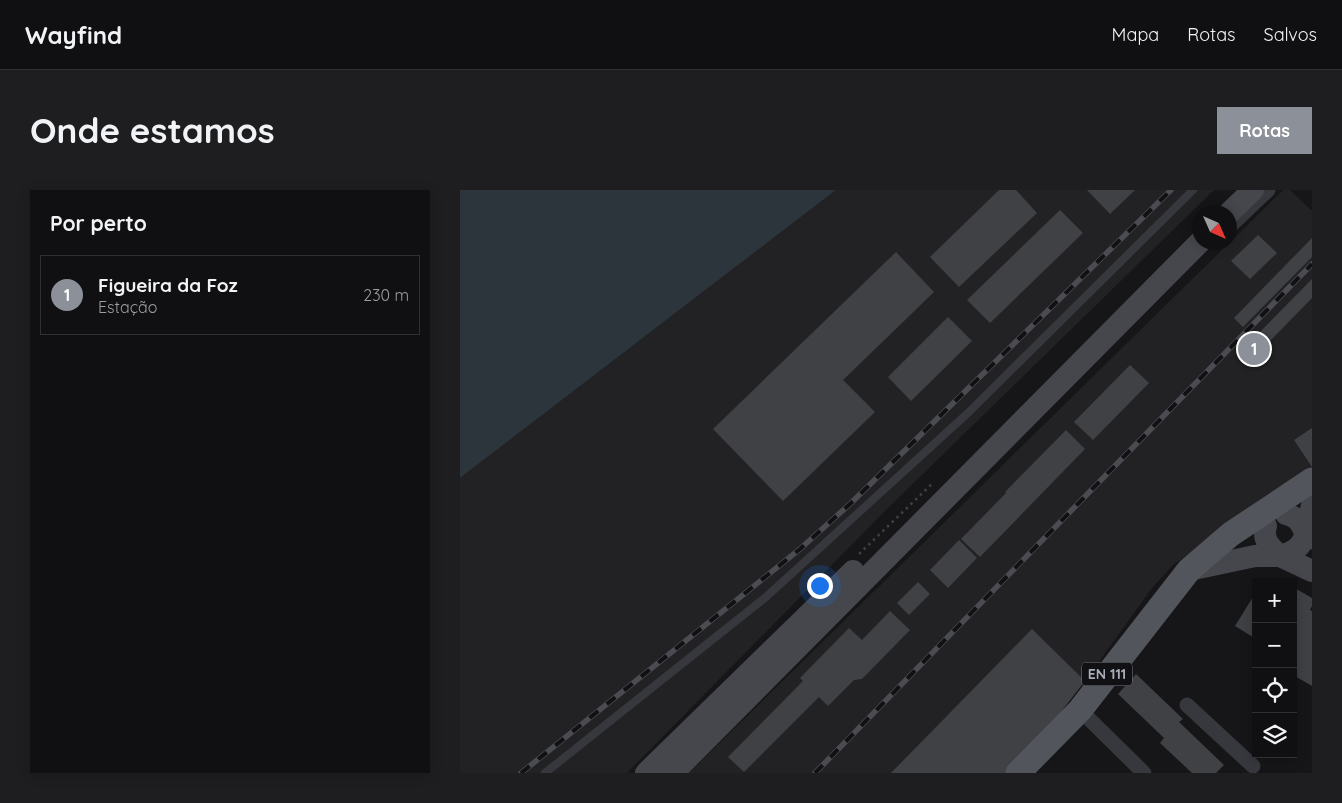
<!DOCTYPE html>
<html lang="pt">
<meta charset="utf-8">
<style>
:root{--surface:#101012;--page:#1e1e20;--text:#f1f3f6;--muted:#9c9d9f;--line:#303032;--accent:#8c9099}
body{margin:0;font-family:Quicksand,sans-serif;background:var(--page);color:var(--text)}
.controls{position:absolute;right:15px;bottom:15px;display:grid;overflow:hidden;border-radius:0px;box-shadow:0 2px 12px #0003}
.controls button{width:45px;height:45px;display:grid;place-items:center;padding:0;border:0;border-bottom:1px solid var(--line);background:var(--surface);color:var(--text);font:25px sans-serif}
.compass{position:absolute;left:732px;top:15px;width:45px;height:45px;border-radius:50%;background:var(--surface);box-shadow:0 2px 12px #0003;rotate:135deg}
.you{position:absolute;left:359px;top:395px;width:18px;height:18px;margin:-12px;border:4px solid #fff;border-radius:50%;background:#1a73e8;box-shadow:0 0 0 8px #1a73e833}
.badge{display:grid;place-items:center;width:32px;height:32px;border-radius:50%;background:var(--accent);color:#fff;font-size:16px;font-weight:700}
.pin{position:absolute;translate:-50% -50%;border:2px solid #fff;box-shadow:0 1px 5px #0006}
.list{margin:0;padding:0;list-style:none}
h2{display:flex;justify-content:space-between;align-items:center;height:65px;margin:0;padding:0 20px;font-size:21px}
h2 small{font-size:16px;font-weight:400;color:var(--muted)}
.list li{display:grid;grid-template-columns:32px 1fr auto;gap:15px;align-items:center;box-sizing:border-box;height:80px;margin:0 10px 10px;padding:0 10px;border:1px solid var(--line);border-radius:0px}
.list b{display:block;font-size:19px;white-space:nowrap}
.list p{margin:0;font-size:16px;white-space:nowrap;color:var(--muted)}
.list em{font-size:16px;font-style:normal;color:var(--muted)}
.icon{flex:none;width:28px;height:28px;fill:none;stroke:currentColor;stroke-width:2;stroke-linecap:round;stroke-linejoin:round}
.map{position:relative;flex:none;width:852px;height:583px;overflow:hidden;border-radius:0px}
header{display:flex;align-items:center;gap:30px;box-sizing:border-box;height:70px;padding:0 25px;background:var(--surface);border-bottom:1px solid var(--line)}
header strong{font-size:24px}
nav{display:flex;gap:28px;margin-inline-start:auto;font-size:18px}
.intro{display:flex;align-items:center;justify-content:space-between;box-sizing:border-box;height:120px;padding:0 30px}
h1{margin:0;font-size:35px}
.button{padding:12px 22px;border-radius:0px;background:var(--accent);color:#fff;font-size:18px;font-weight:700}
main{display:flex;gap:30px;padding:0 30px}
aside{flex:1;background:var(--surface);border-radius:0px;box-shadow:0 2px 12px #0003}
.map>svg:first-child{display:block}
.built{fill:#222225}
.water{fill:#2c353c}
.building{fill:#404145}
.lines{fill:none;stroke-linecap:round;stroke-linejoin:round}
.path{stroke:#3d3f44;stroke-width:2.5;stroke-dasharray:2.5 4;stroke-linecap:butt}
.lane{stroke:#37383d;stroke-width:8}
.street{stroke:#37383d;stroke-width:15}
.secondary{stroke:#45474d;stroke-width:22}
.primary{stroke:#53555c;stroke-width:25}
.rail-casing{stroke:#4a4c52;stroke-width:5.5}
.rail{stroke:#111113;stroke-width:4;stroke-dasharray:11;stroke-linecap:butt}
.labels{text-anchor:middle;stroke-width:4.5;stroke-linejoin:round;paint-order:stroke}
.shield{fill:#111113;stroke:#7b7e86;stroke-width:1}
.shield-label{font-size:14px;font-weight:bold;fill:#a8adb8}
</style>
<header>
<strong>Wayfind</strong>
<nav><a>Mapa</a><a>Rotas</a><a>Salvos</a></nav>
</header>
<div class="intro"><h1>Onde estamos</h1><a class="button">Rotas</a></div>
<main>
<aside>
<h2>Por perto<small></small></h2>
<ul class="list">
<li><span class="badge">1</span><div><b>Figueira da Foz</b><p>Estação</p></div><em>230 m</em></li>
</ul>
</aside>
<div class="map">
<svg width="852" height="583" viewBox="0 0 852 583">
<rect width="100%" height="100%" fill="#161618"/>
<path class="built" d="M376,0H754L424,322L167,583H0V288Z
M823,0H830L851,20H852V280L713,375L692,398L625,491L589,537L545,583H229Z"/>
<path class="water" d="M0,0H376L0,288Z"/>
<path class="building" d="M539,0H556L577,23L499,97L470,67Z
M627,0H675L650,24Z
M600,20L623,43L530,133L507,110Z
M798,45L817,63L790,89L771,71Z
M852,48V67L783,137L774,128Z
M436,62L474,102L383,190L415,222L323,311L253,239Z
M852,89V108L804,157L794,148Z
M488,127L512,151L451,211L428,187Z
M670,175L689,193L633,250L614,232Z
M852,238V277L834,250Z
M606,240L625,259L520,367L501,349L546,303L545,302Z
M499,350L517,368L488,398L470,380Z
M458,392L470,404L449,425L437,413Z
M833,397L852,408V416L850,420L852,421V496L833,485Z
M796,402V449L775,436Z
M430,421L450,440L402,489L394,490L368,516L359,507L284,582L268,567L343,491L340,488L389,438L402,450Z
M572,439L625,491L589,537L545,583H431Z
M676,484L723,529L719,532L764,575L756,583H732L700,553L704,548L658,504Z"/>
<g class="lines">
<path class="path" d="M399,364L474,292"/>
<path class="lane" d="M85,583L306,407L509,222L733,0"/>
<path class="street" d="M769,37L808,0
M727,515L793,576
M620,520L684,583"/>
<path class="secondary" d="M769,23L793,0
M806,336C802,350 810,357 820,366C834,362 841,358 846,344C840,332 839,328 826,324
M848,349L846,344L852,315
M729,380L795,366H820L852,381
M186,583L393,381
M213,583L740,52"/>
<path class="primary" d="M558,583L620,520L729,380L771,344L852,290"/>
<defs>
<path id="rail" d="M61,583L340,359L391,313L711,0
M355,583L852,74"/>
</defs>
<use href="#rail" class="rail-casing"/>
<use href="#rail" class="rail"/>
</g>
<g class="labels">
<rect class="shield" x="622" y="472.5" width="50" height="23" rx="4"/>
<g class="shield-label">
<text x="647" y="489">EN 111</text>
</g>
</g>
</svg>
<div class="controls">
<button>+</button>
<button>−</button>
<button><svg class="icon" aria-label="locate" viewBox="0 0 24 24"><circle cx="12" cy="12" r="6"/><path d="M12 2v4M12 18v4M2 12h4M18 12h4"/></svg></button>
<button><svg class="icon" aria-label="layers" viewBox="0 0 24 24"><path d="M12 4l9 5-9 5-9-5zM3 14l9 5 9-5"/></svg></button>
</div>
<svg class="compass" viewBox="-18 -18 36 36"><path d="M0-13l5 13h-10z" fill="#e53935"/><path d="M0 13l5-13h-10z" fill="#9c9d9f"/></svg>
<div class="you"></div>
<div class="pin badge" style="left:794px;top:159px">1</div>
</div>
</main>
